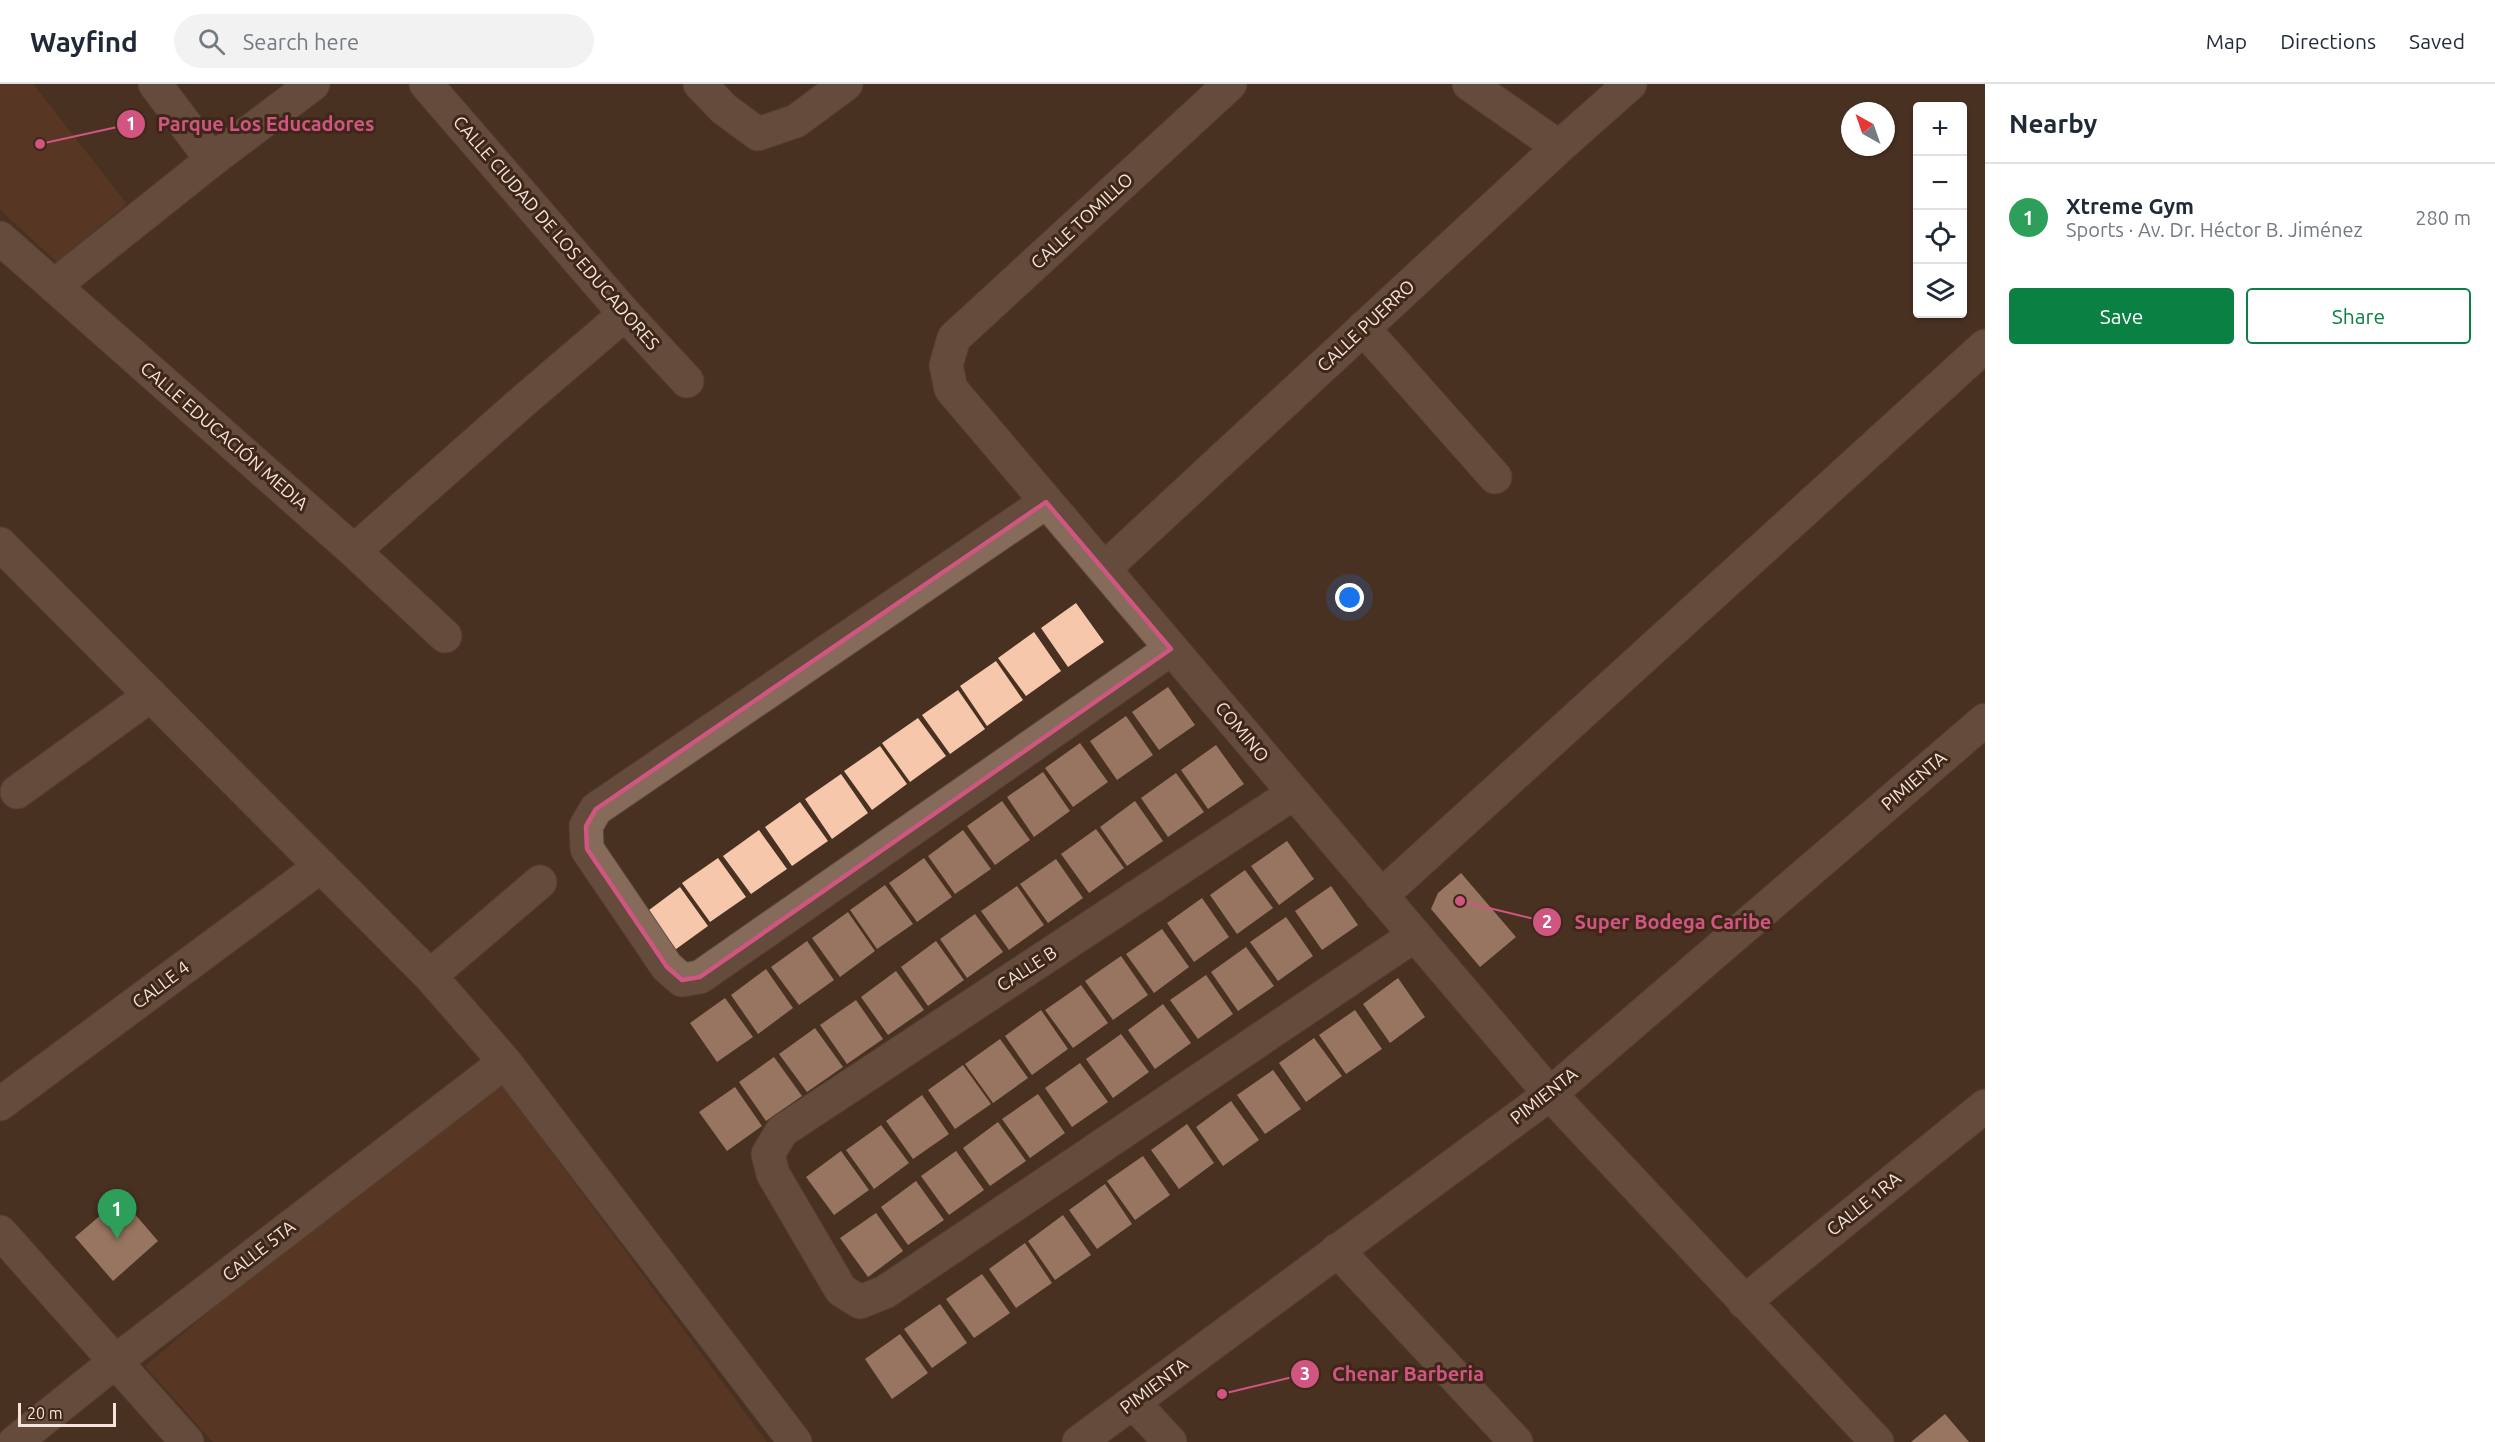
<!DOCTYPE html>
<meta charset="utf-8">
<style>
:root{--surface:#fff;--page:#f2f2f3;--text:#1f2937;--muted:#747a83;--line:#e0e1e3;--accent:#0b8043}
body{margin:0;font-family:Ubuntu,sans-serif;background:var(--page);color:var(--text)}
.controls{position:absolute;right:18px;top:18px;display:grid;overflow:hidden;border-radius:6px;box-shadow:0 2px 4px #0004}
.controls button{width:54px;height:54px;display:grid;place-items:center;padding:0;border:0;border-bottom:2px solid var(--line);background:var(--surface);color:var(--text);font:30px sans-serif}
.compass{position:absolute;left:1841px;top:18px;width:54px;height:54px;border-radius:50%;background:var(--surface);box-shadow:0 2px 4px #0004;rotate:320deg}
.scale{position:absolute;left:18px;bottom:15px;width:98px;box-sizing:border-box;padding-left:6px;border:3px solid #f4e4db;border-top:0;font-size:16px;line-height:21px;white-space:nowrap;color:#f4e4db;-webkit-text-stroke:4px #3e2718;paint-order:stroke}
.you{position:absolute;left:1350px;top:514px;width:21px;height:21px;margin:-15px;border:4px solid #fff;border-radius:50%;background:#1a73e8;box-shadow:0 0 0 9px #1a73e833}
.badge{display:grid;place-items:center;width:39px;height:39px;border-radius:50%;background:var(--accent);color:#fff;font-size:20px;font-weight:700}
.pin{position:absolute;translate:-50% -50px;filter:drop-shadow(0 2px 3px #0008)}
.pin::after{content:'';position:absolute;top:32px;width:21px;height:18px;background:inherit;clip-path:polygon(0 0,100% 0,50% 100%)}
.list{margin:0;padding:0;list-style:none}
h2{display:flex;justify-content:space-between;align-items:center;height:78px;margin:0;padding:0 24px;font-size:26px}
h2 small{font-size:20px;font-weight:400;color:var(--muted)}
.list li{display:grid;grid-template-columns:39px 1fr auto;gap:18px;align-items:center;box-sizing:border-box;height:108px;padding:0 24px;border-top:2px solid var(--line)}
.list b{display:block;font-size:22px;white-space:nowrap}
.list p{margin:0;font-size:20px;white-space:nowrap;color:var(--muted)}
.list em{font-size:20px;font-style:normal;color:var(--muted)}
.actions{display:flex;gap:12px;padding:18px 24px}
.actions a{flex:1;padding:14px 0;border:2px solid var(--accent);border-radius:6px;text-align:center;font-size:21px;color:var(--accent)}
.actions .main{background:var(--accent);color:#fff}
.icon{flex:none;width:33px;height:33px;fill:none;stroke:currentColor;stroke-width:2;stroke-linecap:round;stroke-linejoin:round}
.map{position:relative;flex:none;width:1985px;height:1358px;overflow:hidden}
header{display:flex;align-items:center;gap:36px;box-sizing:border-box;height:84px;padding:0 30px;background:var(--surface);border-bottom:2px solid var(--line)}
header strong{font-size:28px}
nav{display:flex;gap:33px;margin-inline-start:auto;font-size:21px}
.search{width:420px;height:54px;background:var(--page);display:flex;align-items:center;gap:15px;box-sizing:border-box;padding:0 21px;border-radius:33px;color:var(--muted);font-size:22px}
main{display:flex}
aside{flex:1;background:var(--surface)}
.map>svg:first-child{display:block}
.green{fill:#683f24}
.building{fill:#f6c7aa}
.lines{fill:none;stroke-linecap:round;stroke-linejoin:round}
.minor-casing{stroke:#614e40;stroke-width:35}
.minor{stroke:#866b5a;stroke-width:33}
.marked{fill:none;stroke:#d15581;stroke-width:4.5;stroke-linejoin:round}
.labels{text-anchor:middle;stroke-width:6;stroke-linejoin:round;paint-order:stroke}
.street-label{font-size:18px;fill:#f4e4db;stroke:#3e2718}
.leader{fill:none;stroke:#d15581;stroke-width:2}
.callout-dot{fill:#d15581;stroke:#3e2718;stroke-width:2}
.mark-label{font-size:18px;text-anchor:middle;font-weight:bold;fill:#fff}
.callout-label{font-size:20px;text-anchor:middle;font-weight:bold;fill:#d15581;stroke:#3e2718;stroke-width:6;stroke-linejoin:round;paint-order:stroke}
</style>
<header>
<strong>Wayfind</strong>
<div class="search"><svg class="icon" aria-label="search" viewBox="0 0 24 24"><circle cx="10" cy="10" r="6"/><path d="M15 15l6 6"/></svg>Search here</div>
<nav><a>Map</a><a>Directions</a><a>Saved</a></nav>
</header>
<main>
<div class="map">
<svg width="1985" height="1358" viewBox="0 0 1985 1358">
<rect width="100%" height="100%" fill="#493122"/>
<path class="green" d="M0,0H33L127,120L57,178L0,126Z
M492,988L767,1358H213L145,1282Z"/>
<path class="building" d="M1076,519L1104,558L1068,583L1041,544Z
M1034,548L1061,587L1026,612L998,574Z
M996,577L1023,616L987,642L960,602Z
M1168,603L1195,641L1159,666L1132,628Z
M958,606L985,645L950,670L922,631Z
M1126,632L1153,671L1117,696L1090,657Z
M918,634L946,672L910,698L882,659Z
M1080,659L1108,698L1073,723L1045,684Z
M1216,661L1244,700L1208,725L1181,686Z
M880,662L907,700L872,726L844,687Z
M1043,688L1070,727L1034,753L1007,713Z
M1176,689L1204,728L1168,753L1141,714Z
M841,690L868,729L832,755L805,715Z
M1002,717L1030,756L995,781L967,742Z
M1135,717L1163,757L1127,782L1100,743Z
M800,718L828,757L792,782L765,743Z
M1096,745L1124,784L1089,809L1061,770Z
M759,746L787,785L751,810L723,772Z
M963,746L991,785L955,810L928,772Z
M1287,757L1314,795L1279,821L1251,782Z
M718,774L746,813L710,838L682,799Z
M924,774L952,813L917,838L889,799Z
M1056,775L1083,814L1048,839L1020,800Z
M1245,786L1273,824L1237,850L1210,811Z
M1461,789L1516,853L1480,883L1431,825L1438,809Z
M885,801L913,840L877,865L850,826Z
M1017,802L1044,841L1009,866L981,827Z
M1331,802L1358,841L1322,866L1295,827Z
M680,803L708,842L672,868L645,829Z
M1202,814L1229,853L1194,878L1167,839Z
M848,828L875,867L840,893L812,854Z
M975,830L1003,868L967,894L940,855Z
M1286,833L1313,872L1278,897L1250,858Z
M1162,845L1189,883L1154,909L1126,870Z
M807,857L834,896L799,921L771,883Z
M936,857L964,896L928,922L901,883Z
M1246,863L1274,902L1238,927L1211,888Z
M1121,872L1148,911L1113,936L1085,897Z
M766,885L793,924L758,950L731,911Z
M896,887L924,926L888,951L861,913Z
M1206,891L1233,930L1198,955L1170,916Z
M1398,894L1425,933L1390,959L1363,920Z
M1081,901L1108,939L1073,964L1045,926Z
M725,914L753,953L717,978L690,939Z
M856,916L883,955L847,980L820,941Z
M1163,920L1191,959L1155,985L1128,946Z
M1041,926L1068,965L1032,991L1005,952Z
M1355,926L1382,965L1346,990L1319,951Z
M815,944L843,983L807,1008L779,970Z
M1121,950L1149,988L1113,1014L1086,975Z
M1314,954L1342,992L1306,1018L1279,979Z
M1000,955L1028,994L993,1019L965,980Z
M774,973L802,1012L766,1037L739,998Z
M1080,979L1108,1018L1072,1043L1045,1004Z
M963,981L991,1020L955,1045L928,1006Z
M1273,986L1301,1025L1265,1050L1237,1011Z
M735,1003L762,1042L727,1067L699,1028Z
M1038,1010L1065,1049L1030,1074L1002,1035Z
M922,1011L949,1050L913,1075L886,1037Z
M1231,1017L1259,1056L1223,1082L1196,1043Z
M998,1038L1026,1077L990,1102L963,1064Z
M1187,1040L1214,1079L1179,1105L1151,1066Z
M881,1041L909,1079L874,1105L846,1066Z
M841,1067L869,1106L834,1131L806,1093Z
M956,1067L984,1106L949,1131L921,1092Z
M1143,1072L1170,1111L1135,1136L1107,1097Z
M916,1097L944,1136L908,1161L881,1123Z
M1105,1100L1132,1140L1097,1165L1069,1126Z
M121,1114L158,1157L113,1197L75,1153Z
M876,1129L903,1167L868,1193L840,1154Z
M1063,1131L1091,1171L1055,1196L1028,1157Z
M1025,1159L1052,1199L1016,1224L989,1185Z
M982,1190L1010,1229L974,1254L946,1215Z
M940,1220L967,1259L932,1284L904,1245Z
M900,1250L928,1289L892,1315L865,1275Z
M1945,1330L1969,1358H1911Z"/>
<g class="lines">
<defs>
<path id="minor" d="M155,0L212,76
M426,0L625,230L687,297
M700,0L724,25L758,50L796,37L846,0
M1230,0L954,254L946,281L951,305L1550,1010L1877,1358
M1469,0L1559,63
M0,154L354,467L445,552
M54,202L212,76L313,0
M1363,244L1495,393
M1046,418L596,725L586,742L587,765L667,883L682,896L700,893L1171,565
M0,460L430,892L505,978L795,1358
M354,467L521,319L625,230
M1104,485L1559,63L1630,0
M17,708L151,611
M1294,709L782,1047L768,1070L773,1090L841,1206L860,1218L885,1208L1415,851
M1381,812L1985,262
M430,892L540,798
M0,1020L321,782
M0,1148L187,1358
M1337,1166L1516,1358
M1744,1218L1985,1022
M1133,1318L1170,1358
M15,1358L116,1277L505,978
M1079,1358L1550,1010L1985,636"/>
</defs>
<use href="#minor" class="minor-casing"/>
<use href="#minor" class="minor"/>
</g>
<path d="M0 0H1985V1358H0ZM1046,418L1171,565L700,893L682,896L667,883L587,765L586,742L596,725Z" fill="#493122" fill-opacity=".55" fill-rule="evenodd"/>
<path class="marked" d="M1046,418L1171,565L700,893L682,896L667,883L587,765L586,742L596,725Z"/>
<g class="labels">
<g class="street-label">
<text transform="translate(1082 137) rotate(-43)" y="6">CALLE TOMILLO</text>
<text transform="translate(556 149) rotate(49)" y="6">CALLE CIUDAD DE LOS EDUCADORES</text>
<text transform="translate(1366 242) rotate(-43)" y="6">CALLE PUERRO</text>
<text transform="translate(224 352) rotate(41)" y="6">CALLE EDUCACIÓN MEDIA</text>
<text transform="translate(1242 648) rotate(50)" y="6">COMINO</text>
<text transform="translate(1914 697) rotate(-41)" y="6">PIMIENTA</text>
<text transform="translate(1027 885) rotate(-33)" y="6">CALLE B</text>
<text transform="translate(161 901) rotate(-37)" y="6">CALLE 4</text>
<text transform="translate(1544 1012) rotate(-38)" y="6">PIMIENTA</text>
<text transform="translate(1864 1120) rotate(-39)" y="6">CALLE 1RA</text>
<text transform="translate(259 1167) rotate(-38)" y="6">CALLE 5TA</text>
<text transform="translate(1154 1302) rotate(-37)" y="6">PIMIENTA</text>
</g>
</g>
<path class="leader" d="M40 60L131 40M1460 817L1547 838M1222 1310L1305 1290"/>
<g class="callout-dot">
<circle cx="40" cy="60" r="6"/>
<circle cx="1460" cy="817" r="6"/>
<circle cx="1222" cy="1310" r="6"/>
<circle cx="131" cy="40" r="15"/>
<circle cx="1547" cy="838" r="15"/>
<circle cx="1305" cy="1290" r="15"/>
</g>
<g class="mark-label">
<text x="131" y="46">1</text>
<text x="1547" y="844">2</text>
<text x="1305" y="1296">3</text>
</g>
<g class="callout-label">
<text x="266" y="47">Parque Los Educadores</text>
<text x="1673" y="845">Super Bodega Caribe</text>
<text x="1408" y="1297">Chenar Barberia</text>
</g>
</svg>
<div class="controls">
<button>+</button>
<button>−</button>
<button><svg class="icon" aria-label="locate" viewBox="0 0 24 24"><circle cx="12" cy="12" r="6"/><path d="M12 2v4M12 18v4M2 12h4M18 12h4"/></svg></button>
<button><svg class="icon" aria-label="layers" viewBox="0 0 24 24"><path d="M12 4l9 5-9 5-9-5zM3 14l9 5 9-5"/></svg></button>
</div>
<svg class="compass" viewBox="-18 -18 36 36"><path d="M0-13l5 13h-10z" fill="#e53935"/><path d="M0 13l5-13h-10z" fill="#747a83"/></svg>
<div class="scale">20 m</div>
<div class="you"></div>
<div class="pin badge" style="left:117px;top:1155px;background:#2e9e5b">1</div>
</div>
<aside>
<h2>Nearby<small></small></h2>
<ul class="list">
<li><span class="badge" style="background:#2e9e5b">1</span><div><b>Xtreme Gym</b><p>Sports · Av. Dr. Héctor B. Jiménez</p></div><em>280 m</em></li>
</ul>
<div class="actions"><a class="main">Save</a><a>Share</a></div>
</aside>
</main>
